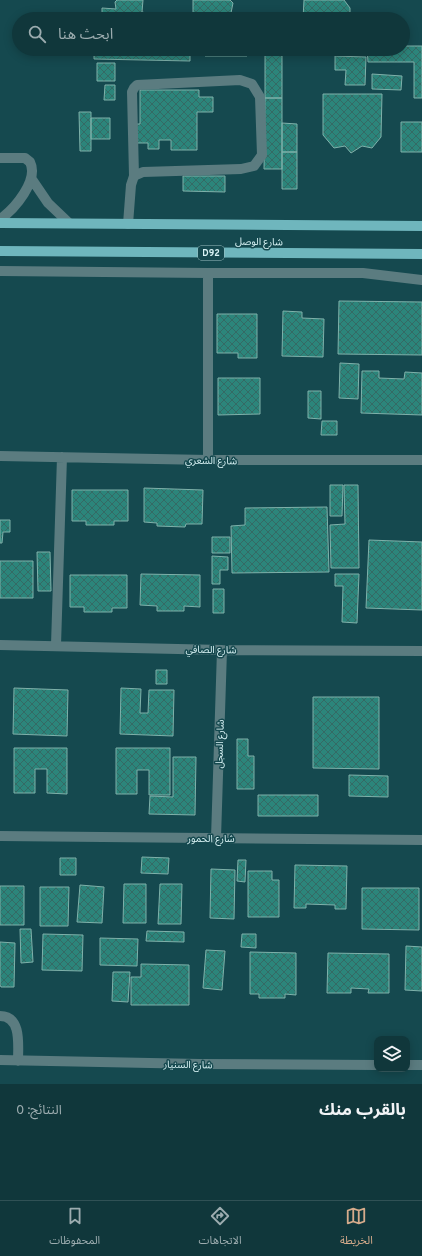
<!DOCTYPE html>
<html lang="ar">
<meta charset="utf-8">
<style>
:root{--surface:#10373b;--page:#1e4246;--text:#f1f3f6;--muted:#9cacaf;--line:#305155;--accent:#d6ab8b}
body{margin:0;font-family:Overpass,"Noto Sans Arabic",sans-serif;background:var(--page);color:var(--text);direction:rtl}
.controls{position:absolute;right:12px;bottom:12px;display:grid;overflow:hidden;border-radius:8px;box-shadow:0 2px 10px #0003}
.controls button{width:36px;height:36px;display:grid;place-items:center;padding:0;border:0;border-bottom:1px solid var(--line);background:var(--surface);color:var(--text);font:20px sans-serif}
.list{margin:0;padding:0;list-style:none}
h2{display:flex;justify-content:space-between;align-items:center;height:52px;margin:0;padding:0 16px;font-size:17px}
h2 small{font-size:13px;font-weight:400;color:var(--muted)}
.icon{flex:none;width:22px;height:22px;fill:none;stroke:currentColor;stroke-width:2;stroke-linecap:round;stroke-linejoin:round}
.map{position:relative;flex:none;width:422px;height:1084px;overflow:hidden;direction:ltr}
.search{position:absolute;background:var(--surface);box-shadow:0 2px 10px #0003;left:12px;right:12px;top:12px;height:44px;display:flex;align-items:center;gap:10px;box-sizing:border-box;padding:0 14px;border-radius:22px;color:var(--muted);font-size:15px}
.sheet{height:116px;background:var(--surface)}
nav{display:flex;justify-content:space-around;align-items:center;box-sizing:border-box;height:56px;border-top:1px solid var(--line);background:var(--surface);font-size:11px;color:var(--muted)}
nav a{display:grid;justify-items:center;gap:2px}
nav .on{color:var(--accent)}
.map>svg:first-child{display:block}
.building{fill:url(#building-cross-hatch);stroke:#7fb1aa}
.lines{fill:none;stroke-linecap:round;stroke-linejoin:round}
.minor{stroke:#5b7c80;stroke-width:10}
.major{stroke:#6fb6bd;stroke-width:10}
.labels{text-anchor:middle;stroke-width:3;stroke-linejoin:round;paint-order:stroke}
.shield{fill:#15494f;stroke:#9ec0c3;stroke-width:1}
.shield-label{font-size:9px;font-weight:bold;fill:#d9f3f5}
.street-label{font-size:10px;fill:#d9f3f5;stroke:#15494f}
</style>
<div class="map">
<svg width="422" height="1084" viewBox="0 0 422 1084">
<defs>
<pattern id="building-cross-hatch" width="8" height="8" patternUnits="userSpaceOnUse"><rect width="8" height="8" fill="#2c857b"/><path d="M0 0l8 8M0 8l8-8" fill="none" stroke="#356a65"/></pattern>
</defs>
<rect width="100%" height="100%" fill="#15494f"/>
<path class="building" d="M117,0H143L142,12L155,15V19H102V8L116,9L115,2Z
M193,0H230L233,3L231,13H237L236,19H204V17L193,16Z
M304,0H344L350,8V18L358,17V19H303Z
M163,15L175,16L174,19H163Z
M403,46H422V98H414V62H368L367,49H403Z
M94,49H190V61L94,59Z
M205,49H247V56H205Z
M265,49H282V98H265Z
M335,56L366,57L365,85H345L346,70H335Z
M97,63H115V81H97Z
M372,74L402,76L401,90L372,89Z
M105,85H115V100H104Z
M140,90H199V97H213V112H197V150H171V140H159V149H148V143H135V124H140Z
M323,94H382L381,137L372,148L362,146L351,153L345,146L334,148L323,135Z
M265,98H282V169H264Z
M79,112H91V151H80Z
M91,118H110V139H91Z
M401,122H422V152H401Z
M282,123L297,124V152H282Z
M282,152H297V189H282Z
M183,176H225V192L183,191Z
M339,301L422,302V355L338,354Z
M283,311L302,312V318L324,319L323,357L282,356Z
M217,314H257V358H238V353H217Z
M340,363L359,364L358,399L339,398Z
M362,371H379V378L404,379L405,372L422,373V415L361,413Z
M218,378H260V414L218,415Z
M308,391H321V419L308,418Z
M322,421H337V435H321Z
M330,485H343L342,516H330Z
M344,485H358L359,568H331L330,525L345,524Z
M144,488L203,490L202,524H186L185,527L157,526V523L144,522Z
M72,490H128V521H114V525H86V521H72Z
M327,507L329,572L232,573L231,526L245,525V508Z
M0,520H10V532H3L2,543H0Z
M212,537H230V553H212Z
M369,540L422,542V610L366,608Z
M37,552H50L51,591H38Z
M212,556L228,557V570H220V584H212Z
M0,561H33V598H0Z
M141,574L200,575V607L184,606V611H157V606L140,605Z
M335,574H359L357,623L342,622L343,586H335Z
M70,575H127V608H112V612H84V607H70Z
M213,589H224V613H213Z
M156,670H167V684H156Z
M14,688L68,690L67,736L13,734Z
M121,688L141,689L140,713H148L149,690H174L173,736L120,734Z
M313,697H379V769L313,768Z
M237,739H248V756H254V789H237Z
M14,748H67V794L47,793V769H35V793H14Z
M116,748H170V795H149V770H137V794H116Z
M173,757H196L195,815L149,814L150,796L173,797Z
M349,775L388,776V797L349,796Z
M258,795H318V816H258Z
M142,857L169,858L168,874L141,873Z
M60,858H76V875H60Z
M238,860H246L245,882L237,881Z
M295,865L347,866L346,909H335V905L306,904V908H294Z
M211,869L235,870L234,919L210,918Z
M248,871H272V880H279V917H248Z
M124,884H146V923H123Z
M160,884H182L181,924H158Z
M80,885L104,887L102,923L77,922Z
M0,886H24V925H0Z
M40,887H69L68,926H40Z
M362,888H419V930L362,929Z
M20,929H31L33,962L21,963Z
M147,931L184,932V942L146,941Z
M43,934L83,935L82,971L42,970Z
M242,934H256V948L241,947Z
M100,938L138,939L137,966L100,965Z
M0,942L15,943L14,987H1L0,985Z
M406,946L422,947V991L405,990Z
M206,950L225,951L222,990L203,988Z
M250,952L296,953V995L285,994V998H259V994H250Z
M328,953L389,954V993H368L369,989L351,988V993H327Z
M141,964L189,965V1005H131V977H141Z
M113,972H130L128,1002L112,1001Z"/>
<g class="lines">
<path class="minor" d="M0,158H25L30,162C39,180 15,209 0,219
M31,178L48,203L69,223
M128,224L131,185L134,176L143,172L241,169L254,166L262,155L260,97L252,84L240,80L137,85L134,88L132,92L134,176
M0,271L208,273H363L422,280
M208,273V460
M0,456L208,460H422
M0,645L222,650L422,651
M56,645L62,457
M0,836L422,840
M216,838L222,650
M0,1016C22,1016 18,1046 18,1061
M0,1060L200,1064L377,1065
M407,1065H422"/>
<path class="major" d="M0,223L422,226
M0,251L422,254"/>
</g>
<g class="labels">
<rect class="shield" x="198" y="246" width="26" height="14" rx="3"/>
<g class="shield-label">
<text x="211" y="256">D92</text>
</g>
<g class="street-label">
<text transform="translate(259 241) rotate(1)" y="4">شارع الوصل</text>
<text transform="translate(211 460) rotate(1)" y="4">شارع الشعري</text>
<text transform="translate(211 649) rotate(1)" y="4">شارع الصافي</text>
<text transform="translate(219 744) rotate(-88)" y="4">شارع السجل</text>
<text x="211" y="842">شارع الحمور</text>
<text transform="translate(188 1064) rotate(1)" y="4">شارع السنيار</text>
</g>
</g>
</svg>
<div class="controls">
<button><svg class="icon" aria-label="layers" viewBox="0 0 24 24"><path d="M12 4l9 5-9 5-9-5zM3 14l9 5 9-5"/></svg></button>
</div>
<div class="search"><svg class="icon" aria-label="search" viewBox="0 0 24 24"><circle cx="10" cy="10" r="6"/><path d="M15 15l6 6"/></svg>ابحث هنا</div>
</div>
<section class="sheet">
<h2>بالقرب منك<small>النتائج: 0</small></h2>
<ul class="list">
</ul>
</section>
<nav>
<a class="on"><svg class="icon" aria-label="map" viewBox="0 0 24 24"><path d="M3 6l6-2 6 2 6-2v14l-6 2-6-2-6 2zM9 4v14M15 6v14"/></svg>الخريطة</a>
<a><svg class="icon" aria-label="directions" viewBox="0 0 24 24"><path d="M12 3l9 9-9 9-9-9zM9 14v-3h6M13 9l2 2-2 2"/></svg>الاتجاهات</a>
<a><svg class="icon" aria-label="saved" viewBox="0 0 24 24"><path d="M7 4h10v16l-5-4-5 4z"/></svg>المحفوظات</a>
</nav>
